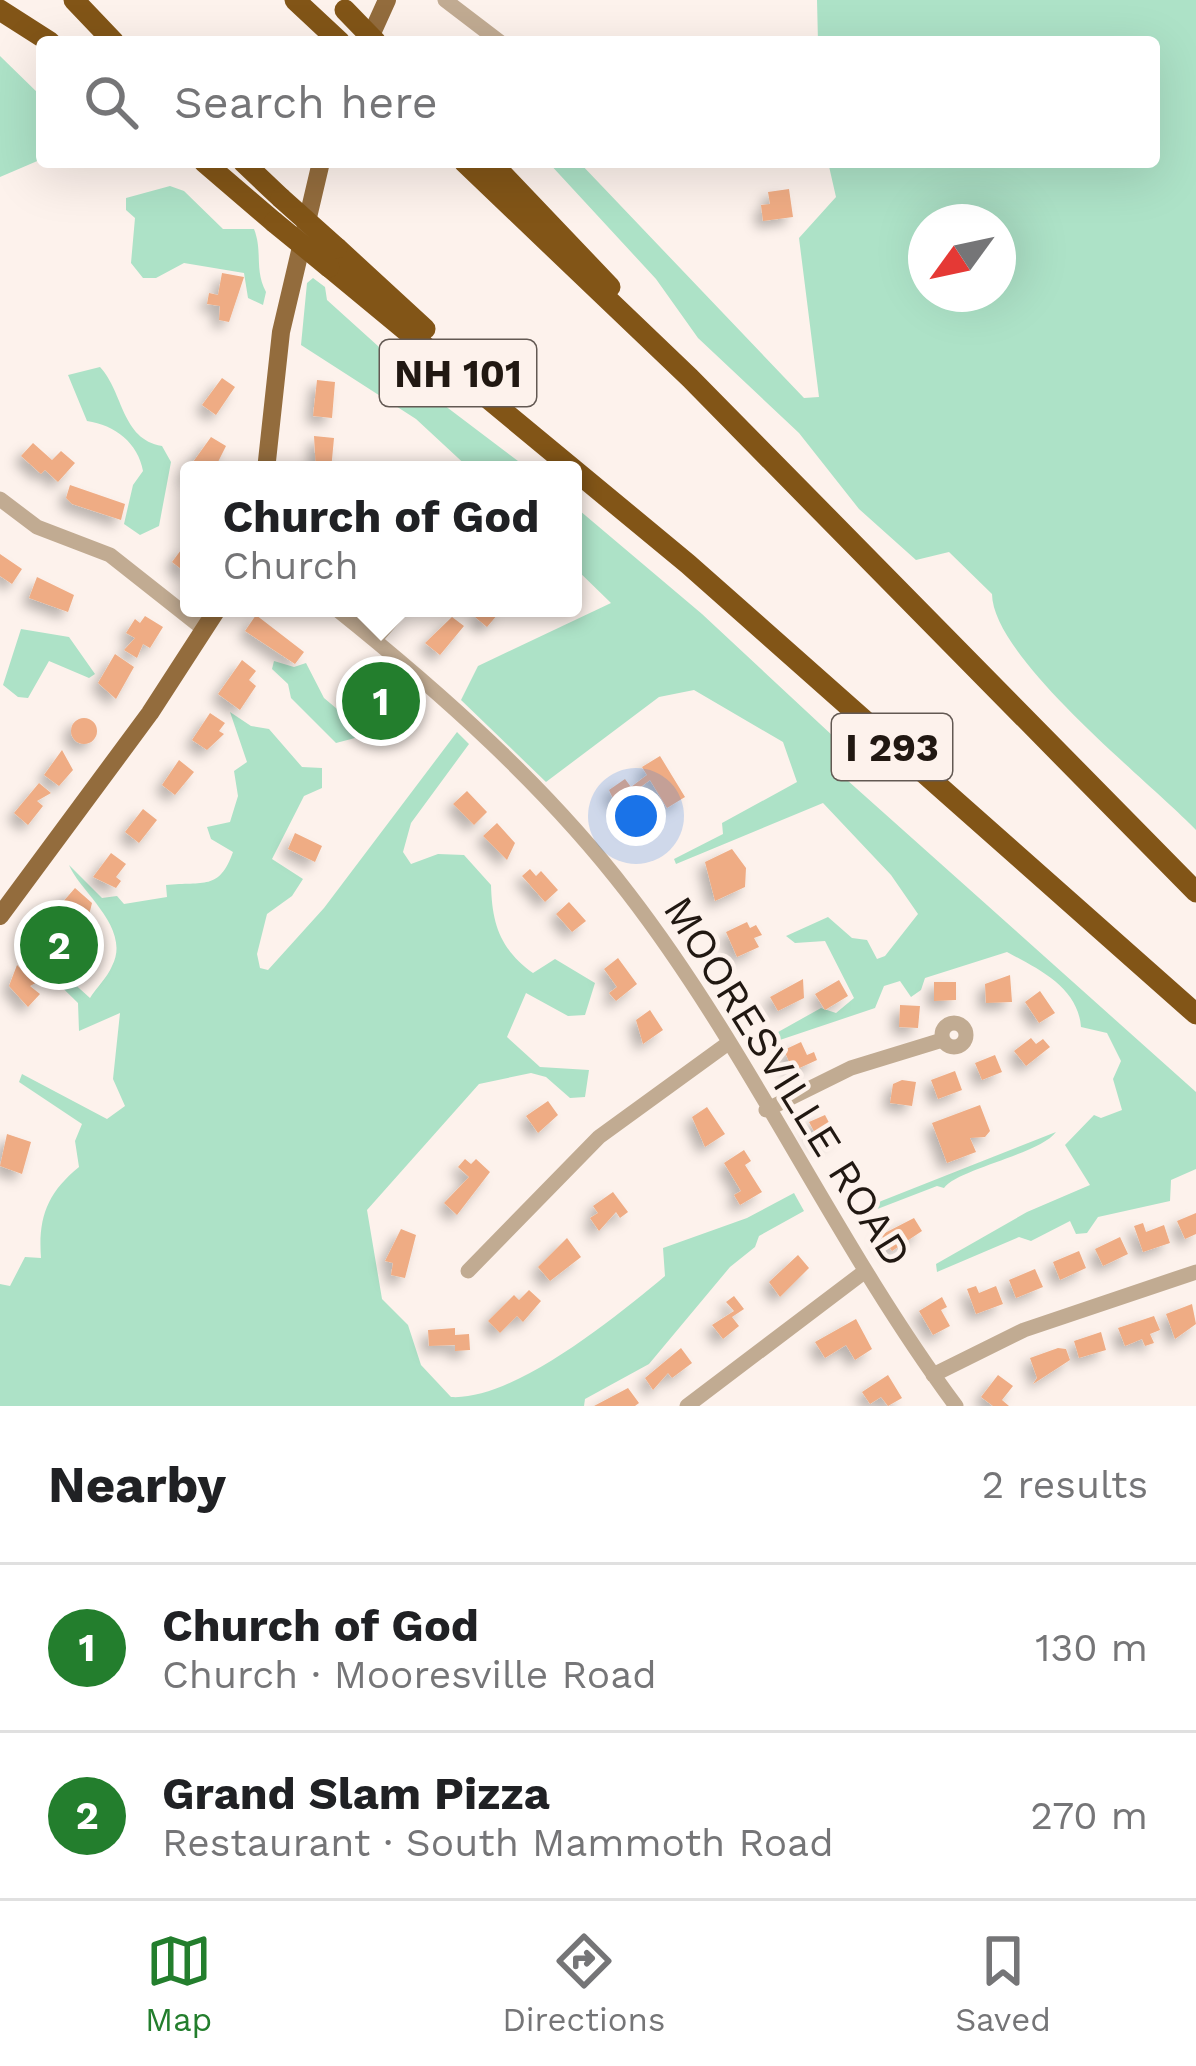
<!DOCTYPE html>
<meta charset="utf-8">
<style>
:root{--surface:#fff;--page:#f6f6f6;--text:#202124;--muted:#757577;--line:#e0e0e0;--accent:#237e2d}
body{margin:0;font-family:"Work Sans",sans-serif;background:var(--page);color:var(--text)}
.compass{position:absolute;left:908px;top:204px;width:108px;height:108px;border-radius:50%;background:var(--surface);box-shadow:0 12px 48px #0002;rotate:237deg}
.you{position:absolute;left:636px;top:816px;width:42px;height:42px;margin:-30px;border:9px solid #fff;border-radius:50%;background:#1a73e8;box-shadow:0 0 0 18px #1a73e833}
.badge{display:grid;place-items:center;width:78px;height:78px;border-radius:50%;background:var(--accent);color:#fff;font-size:39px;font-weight:700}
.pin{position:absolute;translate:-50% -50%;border:6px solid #fff;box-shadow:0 3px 12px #0006}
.popup{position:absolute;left:180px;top:461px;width:402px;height:156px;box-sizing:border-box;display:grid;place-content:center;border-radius:12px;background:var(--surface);filter:drop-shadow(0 3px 9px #0005);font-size:39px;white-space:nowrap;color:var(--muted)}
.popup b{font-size:45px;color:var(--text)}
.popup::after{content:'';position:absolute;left:50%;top:100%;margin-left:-24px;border:24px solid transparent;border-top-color:var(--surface)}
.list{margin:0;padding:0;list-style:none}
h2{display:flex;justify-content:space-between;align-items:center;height:156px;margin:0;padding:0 48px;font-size:51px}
h2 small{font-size:39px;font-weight:400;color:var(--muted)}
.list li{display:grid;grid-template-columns:78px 1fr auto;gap:36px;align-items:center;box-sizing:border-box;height:168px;padding:0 48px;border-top:3px solid var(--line)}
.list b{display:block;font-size:45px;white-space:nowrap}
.list p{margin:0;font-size:39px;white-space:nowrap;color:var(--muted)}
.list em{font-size:39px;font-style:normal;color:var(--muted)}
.icon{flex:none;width:66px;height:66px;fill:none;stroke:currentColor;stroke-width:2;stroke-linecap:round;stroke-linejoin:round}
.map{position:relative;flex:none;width:1196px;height:1406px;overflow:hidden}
.search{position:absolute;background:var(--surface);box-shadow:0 12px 48px #0002;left:36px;right:36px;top:36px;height:132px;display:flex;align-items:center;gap:30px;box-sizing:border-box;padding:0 42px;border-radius:12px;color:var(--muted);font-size:45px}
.sheet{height:492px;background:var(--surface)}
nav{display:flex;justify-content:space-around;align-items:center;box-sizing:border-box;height:168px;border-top:3px solid var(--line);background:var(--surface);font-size:33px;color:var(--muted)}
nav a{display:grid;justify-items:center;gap:6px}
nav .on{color:var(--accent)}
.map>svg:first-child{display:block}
.green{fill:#ade2c7;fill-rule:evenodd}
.building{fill:#efac84;filter:url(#shadow)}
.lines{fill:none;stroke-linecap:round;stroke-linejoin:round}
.minor{stroke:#c1ab92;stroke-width:15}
.major{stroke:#936c3d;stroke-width:18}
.highway{stroke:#825517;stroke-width:21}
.highway-bridge{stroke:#825517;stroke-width:21}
.labels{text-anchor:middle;stroke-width:9;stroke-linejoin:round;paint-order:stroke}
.shield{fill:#fdf2ec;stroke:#635953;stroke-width:3}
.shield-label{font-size:39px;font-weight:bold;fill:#211812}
.street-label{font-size:42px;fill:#211812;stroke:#fdf2ec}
</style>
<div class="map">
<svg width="1196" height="1406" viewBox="0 0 1196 1406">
<defs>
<filter id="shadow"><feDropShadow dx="-7" dy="7" stdDeviation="6" flood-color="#0004"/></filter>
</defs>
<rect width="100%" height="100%" fill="#fdf2ec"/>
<path class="green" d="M817,0H1196V830C1149,781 993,659 992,594L949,552L916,560L859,509L799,433L698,338L656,279L548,162H579L804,398L819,397L799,238L836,197L828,162H1154V42H818ZM926,222H998V294H926Z
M0,56L42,97V159L0,177Z
M170,186L184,191L223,229H254C263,252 254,269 266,292L263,305L248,298L244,273L184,263L156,278H143L131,263L135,218L126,210V198Z
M313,278L325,287L327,300L440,402L530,470H471L416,419L301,345L307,283Z
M100,367C124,393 121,439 162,446L171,462L159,526L140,535L124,524L133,485L143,471C138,443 115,425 87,421L68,375Z
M573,505L702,614L834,737L847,780L1196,1092V1169L1171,1180L1170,1201L1098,1217L1087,1233L1076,1234L1070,1221L1031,1241L1019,1237L937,1272L936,1264L1027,1212L1090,1185L1065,1145L1094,1115L1101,1118L1122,1110L1113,1079L1121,1061L1107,1033L1081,1027C1078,987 1038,969 1007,952L925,978L921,990L911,997L900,981L884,986L875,1008L765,1045L771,1036L821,1008L836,1013L854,998L825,941L795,943L786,936L828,917L852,938L867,940L877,959L885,956L918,914L891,875L823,803L676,864L674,859L723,834L722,823L797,782L783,742L694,690L659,697L546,782L461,700L478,666L611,603L573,566Z
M21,629L69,637L95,674L89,678L49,661L28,698L18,697L3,685Z
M274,661L294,667L306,663L324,698L349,719L355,738L336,743L291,698L288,684L272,669Z
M230,712L251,726L269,729L302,767L322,768V788L304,796L272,859L303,879L292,896L267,914L257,954L260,968L268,970L324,908L457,732L469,744L411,823L403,852L411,864L438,854L464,855L491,885C492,924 500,949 533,973L555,959L595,983L585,1015L568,1016L526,993L507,1037L540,1067L589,1070L585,1097L570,1098L546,1077L531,1073L479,1084L367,1210L382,1299L408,1325L421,1365L451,1397C513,1401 616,1317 665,1276L663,1248L747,1218L794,1193L804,1211L759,1236L755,1247L730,1267L649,1364L585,1399L584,1406H0V1284L10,1286L25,1257L41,1258C38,1218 47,1193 79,1167L75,1141L82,1124L19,1082L22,1074L107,1119L125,1106L113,1079L120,1013L79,1031L78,1003L33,959L56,966L77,950L85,957L70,980L90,998C96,988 107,978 112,966C132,928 80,892 69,865L102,898L117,896L124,904L167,897L166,885C204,881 219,891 233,852L211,839L207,827L230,822L238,796L234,771L247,762Z
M1056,1132C1040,1154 958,1169 944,1188L937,1186L854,1218L851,1213Z"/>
<path class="building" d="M789,189L793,217L763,221L761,205L770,204L768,192Z
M222,273L244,277L229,322L219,320L220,306L207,304L209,293L218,295Z
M222,378L235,387L216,415L202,405Z
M317,380L335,382L332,418L313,416Z
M314,436L334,438L331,470H316Z
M211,437L226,446L214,470H189V480L183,476Z
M33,443L52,460L61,451L75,463L58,482L45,470L41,474L21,456Z
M70,485L125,504L121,520L72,504L66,498Z
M184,546L189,550V575L172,562Z
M0,554L22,569L12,584L0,576Z
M37,577L74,595L68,612L29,598Z
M483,608H503L487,627L475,617Z
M256,615L304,652L295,664L245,631Z
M145,616L163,627L150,648L143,644L137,658L124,650L135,638L126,633L135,619L140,623Z
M452,617L464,626L440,655L425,643Z
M115,654L134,667L116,699L98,683Z
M242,660L256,671L249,680L256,686L240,710L218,694Z
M369,669L411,711L396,729L351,690Z
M210,713L225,723L219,731L224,734L207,750L192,740Z
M71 731a13 13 0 1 1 26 0a13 13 0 1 1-26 0Z
M62,750L73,770L59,786L44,775Z
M660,756L685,797L667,808L650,780L634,792L641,801L652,793L663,807L632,828L623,815L630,810L616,805L609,790L625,779L631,787L647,775L642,767Z
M179,760L194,772L175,795L162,785Z
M39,783L51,793L37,801L43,806L28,825L14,813Z
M467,791L487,812L474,825L453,804Z
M143,809L157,820L139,843L125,832Z
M497,823L515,843L507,860L483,836Z
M295,833L322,846L315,862L288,849Z
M732,849L746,868L745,887L715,901L705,862Z
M111,853L126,864L116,877L121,881L116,888L93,877Z
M530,869L536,876L541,871L558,890L545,902L522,876Z
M75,888L92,903L89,915L99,924L90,934L62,903Z
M569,902L586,921L572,932L556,914Z
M747,922L750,928L756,925L762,935L754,938L759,947L737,957L726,932Z
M60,926L79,942L53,961L39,949Z
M618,958L637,984L616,1001L609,993L617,987L604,969Z
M17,965L23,971L28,965L43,979L30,986L40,994L28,1007L9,986Z
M1010,975L1012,1002L986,1003L985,984Z
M803,979L804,998L778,1011L770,997Z
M839,980L848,996L825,1010L815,994Z
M934,982H956V1000L934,1001Z
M1040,991L1055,1013L1039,1023L1025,1002Z
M900,1005L920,1006L918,1028L899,1027Z
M650,1010L663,1030L643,1044L636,1020Z
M1031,1038L1036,1044L1043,1039L1050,1047L1026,1066L1014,1051Z
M801,1042L807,1055L814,1052L817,1060L793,1071L784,1050Z
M995,1055L1002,1072L982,1080L975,1063Z
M955,1071L962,1090L938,1099L931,1080Z
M902,1080L916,1082L912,1106L890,1103L893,1084Z
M548,1101L558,1115L538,1133L526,1116Z
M980,1105L990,1131L985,1137L970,1138L976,1152L947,1163L932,1123Z
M707,1107L725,1134L705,1147L692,1117Z
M825,1115L836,1136L821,1144L809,1122Z
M7,1134L31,1142L22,1174L0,1166Z
M744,1150L751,1161L745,1165L762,1192L740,1205L734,1195L741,1191L724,1163Z
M465,1159L471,1164L476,1159L490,1172L457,1215L444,1203L469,1177L458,1167Z
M613,1192L628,1212L620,1218L616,1212L599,1231L590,1218L598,1213L593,1206Z
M1196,1213V1234L1185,1239L1177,1221Z
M914,1218L922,1231L892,1251L881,1235Z
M1143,1223L1146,1232L1164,1225L1170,1243L1143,1252L1134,1226Z
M401,1229L416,1235L405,1278L391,1275L393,1263L385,1261Z
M1120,1237L1128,1254L1103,1266L1095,1249Z
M567,1238L581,1257L550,1281L538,1267Z
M1079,1251L1086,1268L1060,1280L1053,1262Z
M798,1255L809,1268L780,1297L769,1282Z
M1035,1269L1043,1287L1016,1298L1009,1280Z
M976,1286L979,1293L996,1286L1003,1304L976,1314L967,1289Z
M529,1290L541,1301L523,1322L517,1316L500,1333L488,1321L514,1295L519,1300Z
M734,1296L744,1309L732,1317L739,1326L723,1339L712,1325L734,1311L726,1302Z
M942,1297L947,1307L941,1310L950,1326L933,1335L919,1311Z
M1192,1304L1196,1324L1175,1339L1166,1314Z
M1154,1316L1160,1330L1150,1334L1154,1343L1145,1346L1142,1339L1125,1346L1118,1328Z
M856,1319L872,1349L855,1360L846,1345L825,1358L815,1342Z
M455,1328V1335L469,1334L470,1350L455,1351V1345L429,1346L428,1330Z
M1101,1332L1106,1350L1079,1358L1074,1341Z
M681,1348L692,1363L672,1378L668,1373L653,1390L645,1378Z
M1058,1348L1066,1349L1070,1360L1033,1384L1037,1378L1030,1358Z
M888,1375L902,1398L888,1406L881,1397L870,1404L862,1392Z
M998,1375L1013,1386L1002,1400L1009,1406H993L981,1397Z
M628,1388L639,1403L635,1406H594Z"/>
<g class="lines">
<path class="minor" d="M445,0L500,42
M0,499L37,527L110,555L205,630
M335,608C440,692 546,786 628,893C752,1054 835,1243 956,1406
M375,639L402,608
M942 1035a12 12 0 1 1 24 0a12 12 0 1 1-24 0Z
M766,1110L851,1068L939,1041
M468,1271L599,1137L727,1044
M933,1375L1024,1330L1196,1272
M687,1406L864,1272"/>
<path class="major" d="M368,42L387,0
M266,470L281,332L321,162
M0,916L150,713L218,608"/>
<path class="highway" d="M74,0L114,42
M295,0L340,42
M0,10L50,42
M204,162L274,222
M243,162L281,198
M464,162L690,378L1196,892
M491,162L610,287
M337,248L425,329
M329,267L688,564L1196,1014"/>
<path class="highway-bridge" d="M345,10L376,42
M281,198L337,248
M274,222L329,267"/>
</g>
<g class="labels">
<g class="shield">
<rect x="380" y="340" width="156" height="66" rx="9"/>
<rect x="832" y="714" width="120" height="66" rx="9"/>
</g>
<g class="shield-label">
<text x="458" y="387">NH 101</text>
<text x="892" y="761">I 293</text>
</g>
<g class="street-label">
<text transform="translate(788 1081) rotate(58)" y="15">MOORESVILLE ROAD</text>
</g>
</g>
</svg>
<svg class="compass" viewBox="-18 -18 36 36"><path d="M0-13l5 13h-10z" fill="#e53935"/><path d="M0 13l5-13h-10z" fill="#757577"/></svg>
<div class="you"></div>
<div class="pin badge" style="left:381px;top:701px">1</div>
<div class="popup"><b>Church of God</b>Church</div>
<div class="pin badge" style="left:59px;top:945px">2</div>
<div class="search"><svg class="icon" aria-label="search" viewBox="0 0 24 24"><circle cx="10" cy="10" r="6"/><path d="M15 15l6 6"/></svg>Search here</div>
</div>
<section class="sheet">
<h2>Nearby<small>2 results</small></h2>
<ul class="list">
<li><span class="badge">1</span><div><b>Church of God</b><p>Church · Mooresville Road</p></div><em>130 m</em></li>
<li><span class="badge">2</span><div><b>Grand Slam Pizza</b><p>Restaurant · South Mammoth Road</p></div><em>270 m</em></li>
</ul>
</section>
<nav>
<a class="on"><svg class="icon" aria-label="map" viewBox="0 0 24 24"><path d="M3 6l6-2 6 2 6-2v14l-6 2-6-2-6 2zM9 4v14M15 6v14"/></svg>Map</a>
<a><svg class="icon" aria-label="directions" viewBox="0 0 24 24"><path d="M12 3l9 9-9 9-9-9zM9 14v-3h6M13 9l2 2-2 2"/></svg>Directions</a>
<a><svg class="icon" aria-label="saved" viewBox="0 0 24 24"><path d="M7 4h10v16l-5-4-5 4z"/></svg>Saved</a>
</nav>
